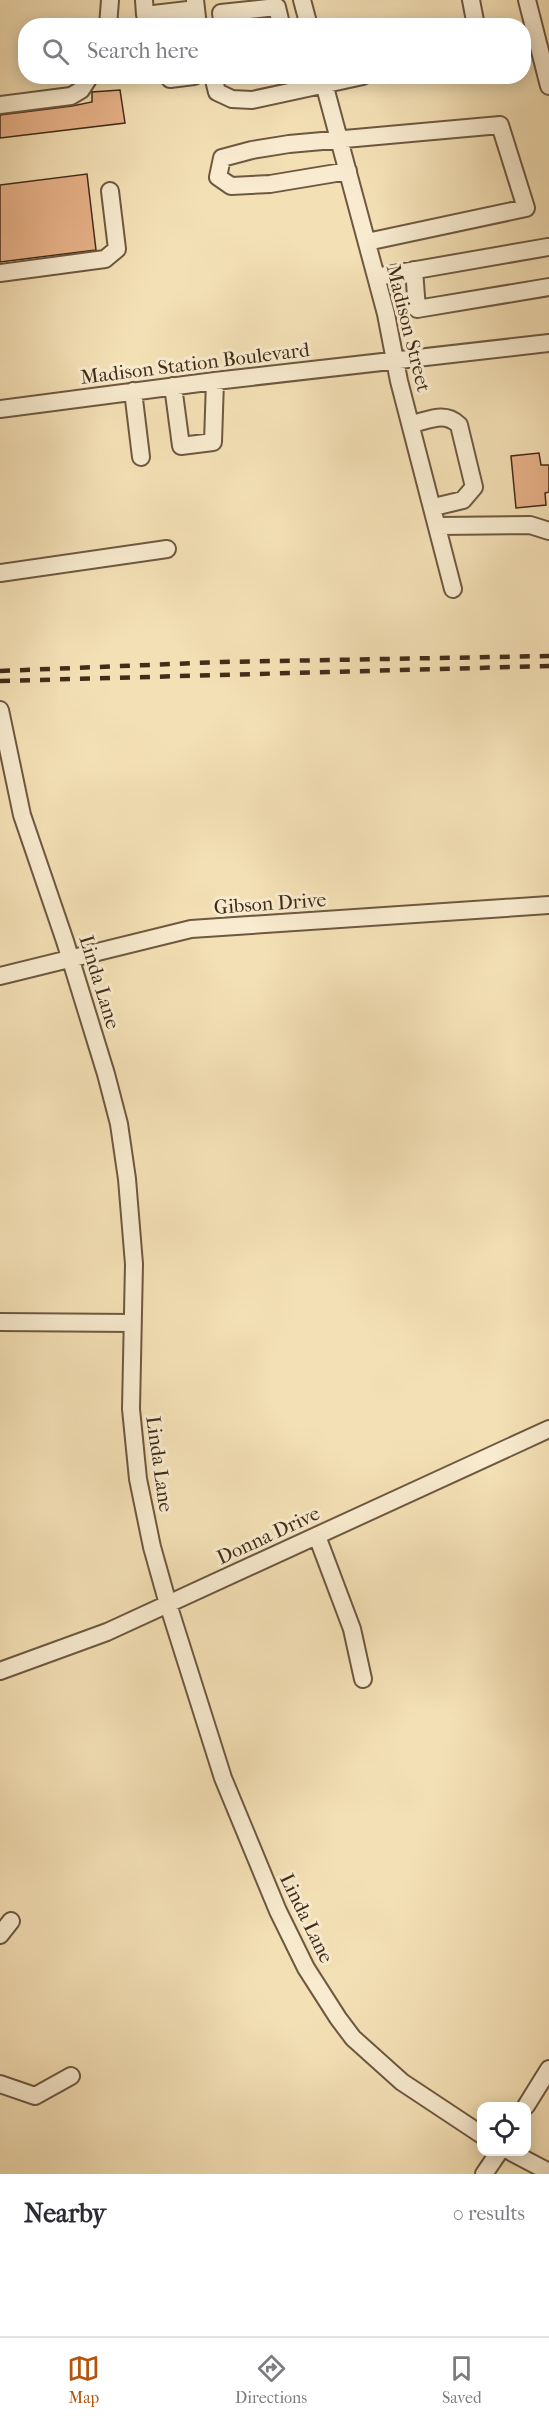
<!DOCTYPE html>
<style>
:root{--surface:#fff;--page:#f2f2f3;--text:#2b2b33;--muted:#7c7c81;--line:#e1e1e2;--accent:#b45309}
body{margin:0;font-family:"IM FELL French Canon",serif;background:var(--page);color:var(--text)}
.controls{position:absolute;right:18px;bottom:18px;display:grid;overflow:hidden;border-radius:12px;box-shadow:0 3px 15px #0003}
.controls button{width:54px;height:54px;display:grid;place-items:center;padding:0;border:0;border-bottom:2px solid var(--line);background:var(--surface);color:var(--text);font:30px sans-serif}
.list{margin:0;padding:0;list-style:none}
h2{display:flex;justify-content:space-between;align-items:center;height:78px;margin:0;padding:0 24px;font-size:26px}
h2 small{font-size:20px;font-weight:400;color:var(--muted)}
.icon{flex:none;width:33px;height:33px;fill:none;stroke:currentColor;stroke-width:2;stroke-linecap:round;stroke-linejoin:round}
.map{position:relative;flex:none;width:549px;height:2174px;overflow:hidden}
.search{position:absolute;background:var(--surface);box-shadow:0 3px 15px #0003;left:18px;right:18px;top:18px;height:66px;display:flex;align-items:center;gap:15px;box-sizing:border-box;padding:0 21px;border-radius:24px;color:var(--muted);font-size:22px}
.sheet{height:162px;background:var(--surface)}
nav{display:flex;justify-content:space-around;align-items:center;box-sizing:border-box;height:84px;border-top:2px solid var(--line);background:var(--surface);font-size:16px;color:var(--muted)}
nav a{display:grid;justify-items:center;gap:3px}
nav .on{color:var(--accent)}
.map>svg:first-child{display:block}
.building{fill:#e8b289;stroke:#422b19;stroke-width:1.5}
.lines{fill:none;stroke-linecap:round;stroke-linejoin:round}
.minor-casing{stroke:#6e5840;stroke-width:20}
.minor{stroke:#f8ebcf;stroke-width:16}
.rail{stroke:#422b19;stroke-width:4.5;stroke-dasharray:10 10;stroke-linecap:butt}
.labels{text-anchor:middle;stroke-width:6;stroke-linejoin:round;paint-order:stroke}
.street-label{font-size:20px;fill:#422b19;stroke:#f8ebcf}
</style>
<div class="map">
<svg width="549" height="2174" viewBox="0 0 549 2174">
<rect width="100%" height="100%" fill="#f4e0b5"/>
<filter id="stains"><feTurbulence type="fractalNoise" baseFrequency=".00333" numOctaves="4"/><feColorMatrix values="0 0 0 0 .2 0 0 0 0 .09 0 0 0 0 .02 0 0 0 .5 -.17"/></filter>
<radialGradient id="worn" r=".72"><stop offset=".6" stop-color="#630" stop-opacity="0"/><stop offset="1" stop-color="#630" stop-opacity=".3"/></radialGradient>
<path class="building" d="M120,90L125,123L0,138V115L72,106L92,102V92Z
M87,174L96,250L0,262V185Z
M539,453L541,465H549V492L545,493L546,505L516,508L511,456Z"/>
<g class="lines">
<defs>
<path id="minor" d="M144,0L145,15L196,9
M195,0L198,26
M302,0L309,26
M471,0L476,26
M527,0L549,86
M108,26L110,0
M223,26L221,13L277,7L281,24L277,26
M213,76L217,92L232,99L252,100L363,76
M322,76L386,314L399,381L453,589
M170,79L194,76
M0,105L71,96L81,90L90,76
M348,171L270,184L231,186L218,177L222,158L252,150L289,144L500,125L526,208L367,242
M414,270L417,309L549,287
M0,273L105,259L117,249L110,191
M376,277L548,247
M173,386L181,446L213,442L215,381
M133,391L141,457
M0,409L215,381L549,343
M412,424C429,420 445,411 459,425L474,487L463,500L434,507
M438,526L530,525L549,531
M0,573L167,549
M0,710L22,815L65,941L106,1074L119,1124L127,1179L134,1264L131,1409L138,1479L152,1547L168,1604L223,1778L278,1911L306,1968L338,2018L353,2038L402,2082L482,2135
M0,976L191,929L549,905
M0,1322L132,1323
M317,1536L352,1629L363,1679
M0,1671L107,1632L549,1429
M0,1935L11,1921
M0,2084L35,2096L71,2076
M526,2106L549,2069
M511,2152L549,2172
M484,2174L499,2152"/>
</defs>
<use href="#minor" class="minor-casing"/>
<use href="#minor" class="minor"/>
<path class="rail" d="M0,671L221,662L549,656
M0,681L549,666"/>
</g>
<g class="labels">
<g class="street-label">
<text transform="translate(409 328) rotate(76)" y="7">Madison Street</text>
<text transform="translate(195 363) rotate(-7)" y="7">Madison Station Boulevard</text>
<text transform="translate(270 903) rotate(-4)" y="7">Gibson Drive</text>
<text transform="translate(100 982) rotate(73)" y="7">Linda Lane</text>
<text transform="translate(160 1464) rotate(82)" y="7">Linda Lane</text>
<text transform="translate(268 1535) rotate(-25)" y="7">Donna Drive</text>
<text transform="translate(307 1918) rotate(64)" y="7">Linda Lane</text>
</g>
</g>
<rect width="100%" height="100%" filter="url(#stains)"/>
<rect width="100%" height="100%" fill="url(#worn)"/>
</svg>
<div class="controls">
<button><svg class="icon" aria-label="locate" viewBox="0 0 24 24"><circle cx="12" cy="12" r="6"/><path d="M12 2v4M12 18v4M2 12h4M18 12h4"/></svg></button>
</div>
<div class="search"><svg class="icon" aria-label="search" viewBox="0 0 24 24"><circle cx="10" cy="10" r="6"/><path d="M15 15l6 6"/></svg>Search here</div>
</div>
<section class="sheet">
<h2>Nearby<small>0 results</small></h2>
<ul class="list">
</ul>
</section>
<nav>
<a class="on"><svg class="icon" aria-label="map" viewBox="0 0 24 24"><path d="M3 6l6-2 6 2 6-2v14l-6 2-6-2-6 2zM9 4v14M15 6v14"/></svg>Map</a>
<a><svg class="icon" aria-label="directions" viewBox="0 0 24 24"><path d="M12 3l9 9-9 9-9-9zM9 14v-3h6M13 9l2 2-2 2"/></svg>Directions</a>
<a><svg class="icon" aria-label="saved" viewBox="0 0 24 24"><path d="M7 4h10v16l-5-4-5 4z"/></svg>Saved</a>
</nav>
